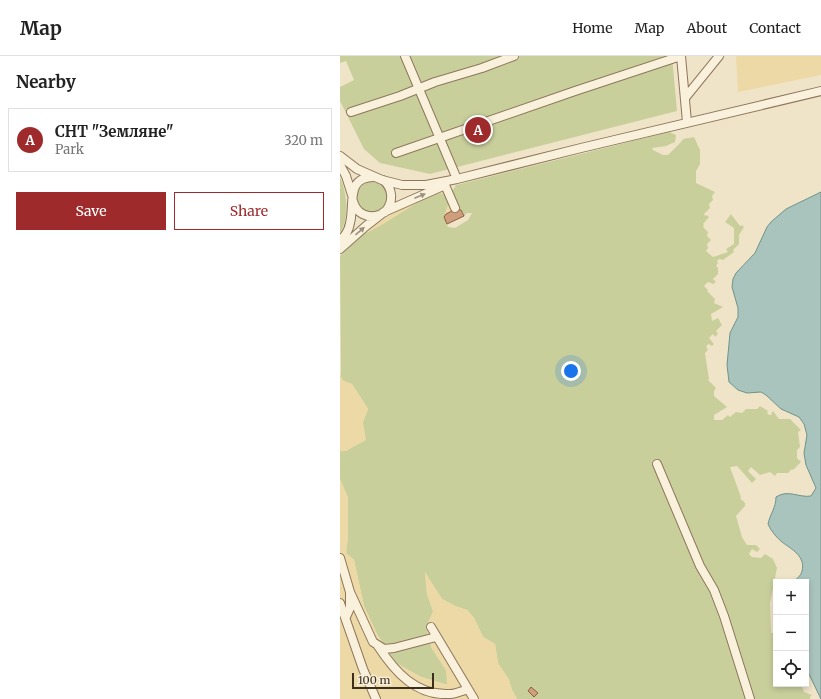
<!DOCTYPE html>
<meta charset="utf-8">
<style>
:root{--surface:#fff;--page:#f6f6f6;--text:#222;--muted:#767676;--line:#e0e0e0;--accent:#9e2a2b}
body{margin:0;font-family:Merriweather,serif;background:var(--page);color:var(--text)}
.controls{position:absolute;right:12px;bottom:12px;display:grid;overflow:hidden;border-radius:0px;box-shadow:0 2px 6px #0003}
.controls button{width:36px;height:36px;display:grid;place-items:center;padding:0;border:0;border-bottom:1px solid var(--line);background:var(--surface);color:var(--text);font:20px sans-serif}
.scale{position:absolute;left:12px;bottom:10px;width:82px;box-sizing:border-box;padding-left:4px;border:2px solid #3d2e20;border-top:0;font-size:11px;line-height:14px;white-space:nowrap;color:#3d2e20;-webkit-text-stroke:3px #f7eed8;paint-order:stroke}
.you{position:absolute;left:231px;top:315px;width:14px;height:14px;margin:-10px;border:3px solid #fff;border-radius:50%;background:#1a73e8;box-shadow:0 0 0 6px #1a73e833}
.badge{display:grid;place-items:center;width:26px;height:26px;border-radius:50%;background:var(--accent);color:#fff;font-size:13px;font-weight:700}
.pin{position:absolute;translate:-50% -50%;border:2px solid #fff;box-shadow:0 1px 4px #0006}
.list{margin:0;padding:0;list-style:none}
h2{display:flex;justify-content:space-between;align-items:center;height:52px;margin:0;padding:0 16px;font-size:17px}
h2 small{font-size:13px;font-weight:400;color:var(--muted)}
.list li{display:grid;grid-template-columns:26px 1fr auto;gap:12px;align-items:center;box-sizing:border-box;height:64px;margin:0 8px 8px;padding:0 8px;border:1px solid var(--line);border-radius:0px}
.list b{display:block;font-size:15px;white-space:nowrap}
.list p{margin:0;font-size:13px;white-space:nowrap;color:var(--muted)}
.list em{font-size:13px;font-style:normal;color:var(--muted)}
.actions{display:flex;gap:8px;padding:12px 16px}
.actions a{flex:1;padding:9px 0;border:1px solid var(--accent);border-radius:0px;text-align:center;font-size:14px;color:var(--accent)}
.actions .main{background:var(--accent);color:#fff}
.icon{flex:none;width:22px;height:22px;fill:none;stroke:currentColor;stroke-width:2;stroke-linecap:round;stroke-linejoin:round}
.map{position:relative;flex:none;width:481px;height:643px;overflow:hidden}
header{display:flex;align-items:center;gap:24px;box-sizing:border-box;height:56px;padding:0 20px;background:var(--surface);border-bottom:1px solid var(--line)}
header strong{font-size:19px}
nav{display:flex;gap:22px;margin-inline-start:auto;font-size:14px}
main{display:flex}
aside{flex:1;background:var(--surface)}
.map>svg:first-child{display:block}
.green{fill:#c9cf9b}
.sand{fill:#ecd9a5}
.water{fill:#a9c4bc;stroke:#6f938a}
.building{fill:#cf9f7d;stroke:#8d5f41}
.lines{fill:none;stroke-linecap:round;stroke-linejoin:round}
.minor-casing{stroke:#8d765c;stroke-width:10}
.minor{stroke:#faf1dc;stroke-width:8}
.oneway{fill:#9c907e}
</style>
<header>
<strong>Map</strong>
<nav><a>Home</a><a>Map</a><a>About</a><a>Contact</a></nav>
</header>
<main>
<aside>
<h2>Nearby<small></small></h2>
<ul class="list">
<li><span class="badge">A</span><div><b>СНТ &quot;Земляне&quot;</b><p>Park</p></div><em>320 m</em></li>
</ul>
<div class="actions"><a class="main">Save</a><a>Share</a></div>
</aside>
<div class="map">
<svg width="481" height="643" viewBox="0 0 481 643">
<rect width="100%" height="100%" fill="#f0e4c8"/>
<path class="green" d="M0,0H332L337,55L90,118L40,107L24,93L0,45V31L14,24L6,5L0,7Z
M329,76L336,79L335,86L326,90L312,92L313,94L323,99H328L341,86L343,83L354,81L360,94V108L356,115V127L375,136L372,140L373,144L369,148L370,152L364,158L365,160L366,159L369,161L363,168L364,169L363,171L368,176L367,180L371,184L367,188L368,192L366,195L373,201L388,196L386,193L394,188V172L385,166L391,158L400,170L402,169L404,171L399,179V188L393,194L394,196L383,204L379,203L377,205L378,207L376,210L378,212V218L373,223L376,226L373,228L368,226L364,230L368,234L367,235L375,243L374,247L383,251L371,258L372,265L378,262L382,269L376,275L378,278L375,281L373,278L369,282L374,288L372,290L369,288L366,290L368,294L365,297L369,323L368,324L376,332L374,335V340L387,351L374,359V364H382L388,359L390,361L396,356L402,357L406,353H417L420,350L428,355L427,357L429,359H432L431,358L433,355L439,363H450L461,374L458,376L460,391L457,394V402L461,406L453,414L452,413L448,417H437L435,420L430,416L420,419L411,411L408,415L416,423L412,427L397,410L390,411L401,441L400,442L405,447V450L396,460L402,481L407,489H416L420,493L417,496L412,493L409,498L412,501L421,502L425,498L433,503L437,512L430,547L431,577H436L435,573L436,572V628H461L464,636L472,639L470,641V643H177L172,634L169,624L158,607L155,588L143,581L134,562L127,554L115,550L102,543L85,517L87,538L93,555L91,591L106,614L108,629L81,621L56,607L37,578L24,550L14,504L6,497L8,481V442L0,423V395H6L23,366L28,353L12,328L3,325L1,321L0,200L22,179L43,168L66,153L90,139L100,137L107,139L109,147L104,161L108,171L115,172L128,164L132,157H127L124,160L121,154L116,153L111,137L116,129Z
M0,121C7,137 10,161 0,177Z
M17 141a15 15 0 1 1 30 0a15 15 0 1 1-30 0Z"/>
<path class="sand" d="M396,0H481V19L398,36Z
M105,133L114,154L106,158V154L109,147L106,139L100,137L90,139L43,168L22,179C47,159 74,144 105,133Z
M0,312L1,321L3,325L12,328L28,353L23,366L26,384L6,395H0Z
M0,423L8,442V481L6,497L14,504L24,550L37,578L56,607L81,621L107,629L106,614L91,591L86,571L93,555L87,538L85,516L102,543L115,550L127,554L134,562L143,581L155,588L158,607L169,624L172,634L177,643H0Z"/>
<path class="water" d="M481,136V643L466,612V526H451C456,524 461,520 462,515C466,500 451,493 442,486C436,481 431,475 428,468C430,458 436,452 436,441C448,433 459,442 471,440L476,432L466,409L464,397L467,379L464,368L459,361L441,353L426,339L421,336L407,337L398,334L389,326L387,309L390,277L398,261V252L392,231L393,223L396,217L415,197L427,171L431,166L446,153Z"/>
<path class="building" d="M116,153L121,154L124,160L107,168L104,161L106,158Z
M191,631L198,637L194,641L188,635Z"/>
<g class="lines">
<defs>
<path id="minor" d="M65,0L117,123
M341,0L347,66
M345,42L379,0
M11,56L60,40L95,26L142,12L174,0
M56,97L235,35L341,0
M0,100L17,113L42,124L62,129H86L117,123L241,92L481,35
M0,109L6,120L12,139
M43,124C53,132 54,146 45,156
M105,129L115,152
M13,145C16,157 27,163 39,159
M0,185C5,180 9,174 10,167C15,149 5,121 34,121
M0,193L26,170L44,156L103,130
M317,408L360,510L374,534L384,560L410,643
M0,502L10,536V552L6,561
M10,536L33,586L44,593L54,592L96,581
M0,547L23,613L36,643
M91,571L134,643
M38,590C55,616 76,640 110,638C116,638 122,635 128,633"/>
</defs>
<use href="#minor" class="minor-casing"/>
<use href="#minor" class="minor"/>
</g>
<defs><path id="oneway-solid" d="M-6-.8H1V-3.2L6.5 0L1 3.2V.8H-6Z"/></defs>
<g class="oneway">
<use href="#oneway-solid" transform="translate(80 140) rotate(-23)"/>
<use href="#oneway-solid" transform="translate(20 175) rotate(-41)"/>
</g>
</svg>
<div class="controls">
<button>+</button>
<button>−</button>
<button><svg class="icon" aria-label="locate" viewBox="0 0 24 24"><circle cx="12" cy="12" r="6"/><path d="M12 2v4M12 18v4M2 12h4M18 12h4"/></svg></button>
</div>
<div class="scale">100 m</div>
<div class="you"></div>
<div class="pin badge" style="left:138px;top:74px">A</div>
</div>
</main>
